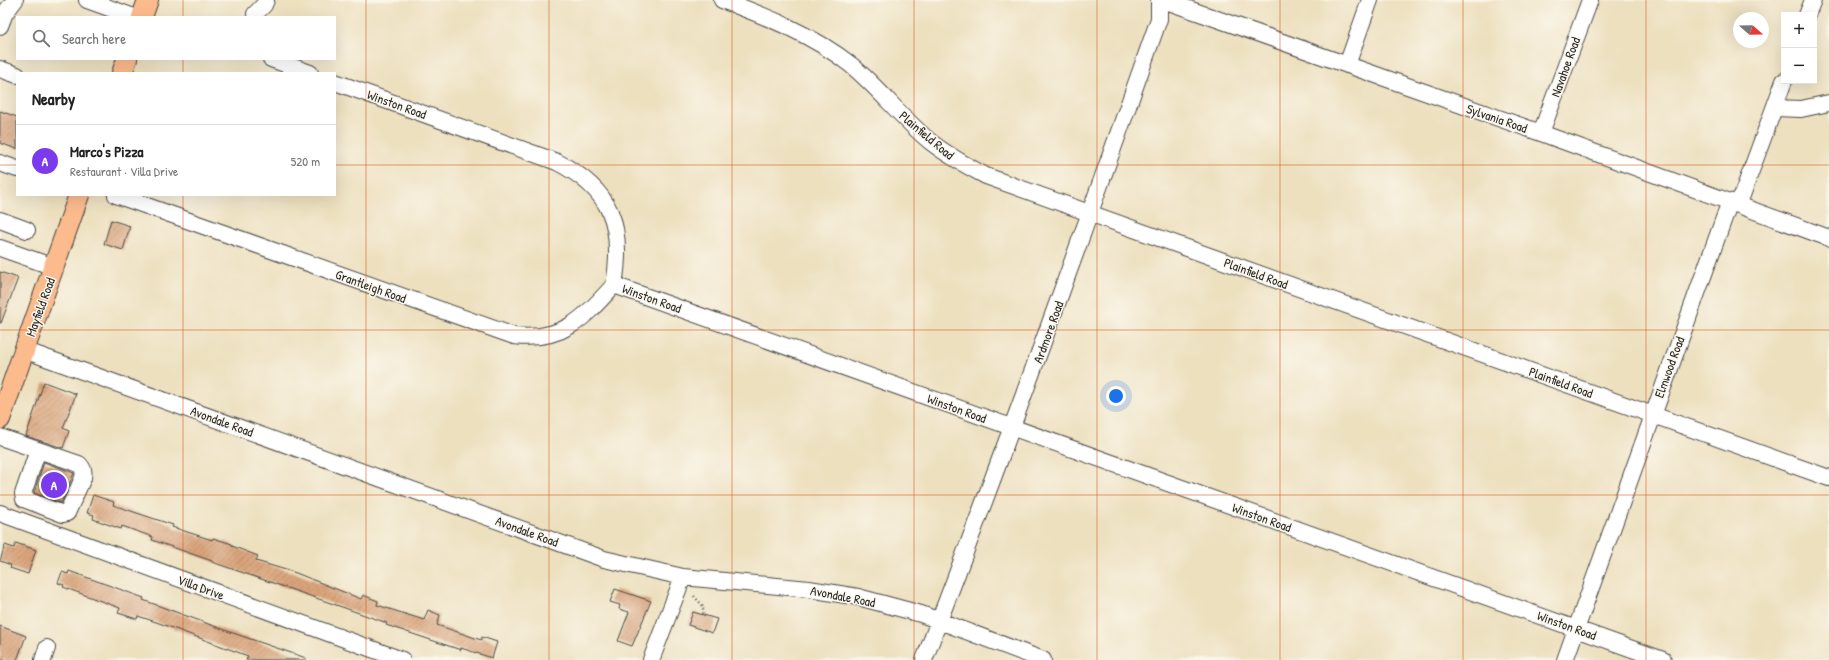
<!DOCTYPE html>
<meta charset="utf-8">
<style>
:root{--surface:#fff;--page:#f6f6f6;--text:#222;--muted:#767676;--line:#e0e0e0;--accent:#7c3aed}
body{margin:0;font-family:"Patrick Hand",sans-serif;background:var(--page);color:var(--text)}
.controls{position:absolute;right:12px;top:12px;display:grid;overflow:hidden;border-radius:0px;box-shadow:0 4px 16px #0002}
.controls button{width:36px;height:36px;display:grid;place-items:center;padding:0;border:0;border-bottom:1px solid var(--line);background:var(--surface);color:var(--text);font:20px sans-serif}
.compass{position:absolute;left:1733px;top:12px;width:36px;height:36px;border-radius:50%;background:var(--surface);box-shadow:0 4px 16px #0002;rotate:110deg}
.you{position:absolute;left:1116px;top:396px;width:14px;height:14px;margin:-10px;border:3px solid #fff;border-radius:50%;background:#1a73e8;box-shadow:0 0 0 6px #1a73e833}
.badge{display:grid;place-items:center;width:26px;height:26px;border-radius:50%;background:var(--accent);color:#fff;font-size:13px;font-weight:700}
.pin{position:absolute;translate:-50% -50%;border:2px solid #fff;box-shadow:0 1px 4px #0006}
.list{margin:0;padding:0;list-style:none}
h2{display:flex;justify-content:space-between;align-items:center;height:52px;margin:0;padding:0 16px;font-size:17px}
h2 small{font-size:13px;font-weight:400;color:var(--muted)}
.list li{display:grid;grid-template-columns:26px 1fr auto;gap:12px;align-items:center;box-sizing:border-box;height:72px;padding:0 16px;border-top:1px solid var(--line)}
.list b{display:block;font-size:15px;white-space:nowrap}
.list p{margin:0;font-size:13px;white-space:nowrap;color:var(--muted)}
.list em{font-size:13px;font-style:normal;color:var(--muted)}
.icon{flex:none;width:22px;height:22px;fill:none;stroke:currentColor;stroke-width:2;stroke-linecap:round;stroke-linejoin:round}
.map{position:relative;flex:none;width:1829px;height:660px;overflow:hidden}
.search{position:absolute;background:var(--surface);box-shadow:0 4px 16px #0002;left:16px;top:16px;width:320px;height:44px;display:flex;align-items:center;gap:10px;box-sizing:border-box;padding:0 14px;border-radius:0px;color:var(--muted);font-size:15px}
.panel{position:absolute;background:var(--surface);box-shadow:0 4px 16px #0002;left:16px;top:72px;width:320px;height:124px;border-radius:0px}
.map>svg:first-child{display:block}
.building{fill:url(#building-hatch)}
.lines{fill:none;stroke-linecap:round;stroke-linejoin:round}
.minor-casing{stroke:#484641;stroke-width:18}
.major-casing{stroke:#484641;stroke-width:22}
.path{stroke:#484641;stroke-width:2.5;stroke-dasharray:1 3;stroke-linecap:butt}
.minor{stroke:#fff;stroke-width:16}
.major{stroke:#fbbb8d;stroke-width:20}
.grid{fill:none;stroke:#d5540f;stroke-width:1;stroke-opacity:0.55}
.labels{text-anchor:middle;stroke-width:3;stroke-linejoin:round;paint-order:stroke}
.street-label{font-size:13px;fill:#2b2b2b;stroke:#fbf7ec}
</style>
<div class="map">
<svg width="1829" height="660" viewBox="0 0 1829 660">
<defs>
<pattern id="building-hatch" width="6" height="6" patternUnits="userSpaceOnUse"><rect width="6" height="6" fill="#daa47c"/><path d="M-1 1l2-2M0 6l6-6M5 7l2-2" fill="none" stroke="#b18666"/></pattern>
</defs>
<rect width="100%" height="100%" fill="#fbf7ec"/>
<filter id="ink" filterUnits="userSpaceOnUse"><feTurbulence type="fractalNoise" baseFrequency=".025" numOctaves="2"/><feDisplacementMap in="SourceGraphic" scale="8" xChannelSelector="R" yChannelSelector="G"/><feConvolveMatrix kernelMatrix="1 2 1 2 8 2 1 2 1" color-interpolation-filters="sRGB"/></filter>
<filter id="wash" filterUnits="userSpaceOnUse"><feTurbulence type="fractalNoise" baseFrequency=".012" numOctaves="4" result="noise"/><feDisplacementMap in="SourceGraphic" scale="16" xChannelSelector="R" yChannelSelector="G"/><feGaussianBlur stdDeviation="0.9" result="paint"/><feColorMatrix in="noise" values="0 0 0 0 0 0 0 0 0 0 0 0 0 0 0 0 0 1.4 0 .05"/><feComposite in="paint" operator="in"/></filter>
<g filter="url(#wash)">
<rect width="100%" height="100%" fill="#ede0bf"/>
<g id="blocks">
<path class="building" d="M0,111L17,117V149L0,143Z
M111,220L130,226L123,250L104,244Z
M0,272L18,278L1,323H0Z
M44,382L76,394L63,428L69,431L63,448L26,436Z
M44,462L74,473L61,503L34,493Z
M93,495L114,502L113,505L173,525L172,527L212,540L213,538L232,544V546L258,556L256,561L296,573L361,599L363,595L378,601L377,605L424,620L428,610L440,615L437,625L481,640L482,637L497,642L492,658L461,648V650L386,625L387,623L342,607L212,562V561L152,540L153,537L122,526L121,529L93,519L94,515L87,513Z
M16,543L36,550L28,574L10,568L11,565L0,561L5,545L14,548Z
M69,571L144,598L143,600L233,633L306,658V660H246L248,656L159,623L138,616L137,619L118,613L120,608L63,587L64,585L58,583L62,572L68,574Z
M615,589L651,601L632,646L618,641L629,612L619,609L620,605L610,602Z
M693,612L717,619L712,633L688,625Z
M0,626L26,636L17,660H0Z"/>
</g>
</g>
<g filter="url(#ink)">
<use href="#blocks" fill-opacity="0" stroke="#484641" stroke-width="1"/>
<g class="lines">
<defs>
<path id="minor" d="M87,0L134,17
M722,0C768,17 813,35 851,65C880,89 903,120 932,143C949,156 967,166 986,176L1829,478
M1163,0L1541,133L1829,238
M255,14L264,5L266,0
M1807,15L1813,0
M0,26L5,13L15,0
M271,59L310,73
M1347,65L1370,0
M0,69L17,75
M335,82L557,162C612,190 624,226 614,285L1663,660
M1775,108L1801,109L1829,103
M1541,133L1590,0
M0,163L17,169
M116,195L514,336C563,342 584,318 614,285
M0,220L27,230
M0,248L54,267
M24,350L604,559L683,577L809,589L858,597L921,614L1043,660
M0,437L79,464C84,469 84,472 83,478L67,513L63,514L24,499L23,494L38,450
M0,513L402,660
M43,660L47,648
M651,660L683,577
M924,660C1006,448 1083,234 1159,19V0
M1565,660L1728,207L1741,198L1784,81"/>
<path id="major" d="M142,17L148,0
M122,73L127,59
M0,419L79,195"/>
</defs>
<use href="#minor" class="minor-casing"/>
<use href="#major" class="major-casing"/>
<path class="path" d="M694,596L703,606V614"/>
<use href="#minor" class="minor"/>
<use href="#major" class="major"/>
</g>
</g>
<path class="grid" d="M183,0V17M366,0V660M549,0V660M732,0V660M914,0V660M1097,0V660M1280,0V660M1463,0V660M1646,0V660M183,59V73M0,165H17M335,165H1829M183,195V660M0,330H1829M0,495H1829"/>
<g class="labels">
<g class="street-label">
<text transform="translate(1565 67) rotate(-70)" y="5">Navahoe Road</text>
<text transform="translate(397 104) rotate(20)" y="5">Winston Road</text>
<text transform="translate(1497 118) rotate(19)" y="5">Sylvania Road</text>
<text transform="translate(927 135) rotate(40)" y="5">Plainfield Road</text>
<text transform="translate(1256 273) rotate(20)" y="5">Plainfield Road</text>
<text transform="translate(371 286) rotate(20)" y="5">Grantleigh Road</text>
<text transform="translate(652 298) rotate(20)" y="5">Winston Road</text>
<text transform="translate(40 307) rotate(-70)" y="5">Mayfield Road</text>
<text transform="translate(1048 332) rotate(-70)" y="5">Ardmore Road</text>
<text transform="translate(1669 367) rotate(-70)" y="5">Elmwood Road</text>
<text transform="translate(1561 382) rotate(20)" y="5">Plainfield Road</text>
<text transform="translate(957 408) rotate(20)" y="5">Winston Road</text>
<text transform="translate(222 421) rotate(20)" y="5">Avondale Road</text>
<text transform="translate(1262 517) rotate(20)" y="5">Winston Road</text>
<text transform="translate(527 531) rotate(20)" y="5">Avondale Road</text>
<text transform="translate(201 587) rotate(20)" y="5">Villa Drive</text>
<text transform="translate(843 596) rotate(11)" y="5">Avondale Road</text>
<text transform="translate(1567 625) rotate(20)" y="5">Winston Road</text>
</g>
</g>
</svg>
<div class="controls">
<button>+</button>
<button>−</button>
</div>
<svg class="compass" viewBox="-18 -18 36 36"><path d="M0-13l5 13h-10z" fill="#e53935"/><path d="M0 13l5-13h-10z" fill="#767676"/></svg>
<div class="you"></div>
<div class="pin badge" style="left:54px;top:485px">A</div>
<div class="search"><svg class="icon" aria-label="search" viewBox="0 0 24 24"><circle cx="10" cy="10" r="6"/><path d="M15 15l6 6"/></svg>Search here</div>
<section class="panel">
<h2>Nearby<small></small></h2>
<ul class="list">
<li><span class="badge">A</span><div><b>Marco's Pizza</b><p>Restaurant · Villa Drive</p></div><em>520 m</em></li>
</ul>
</section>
</div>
